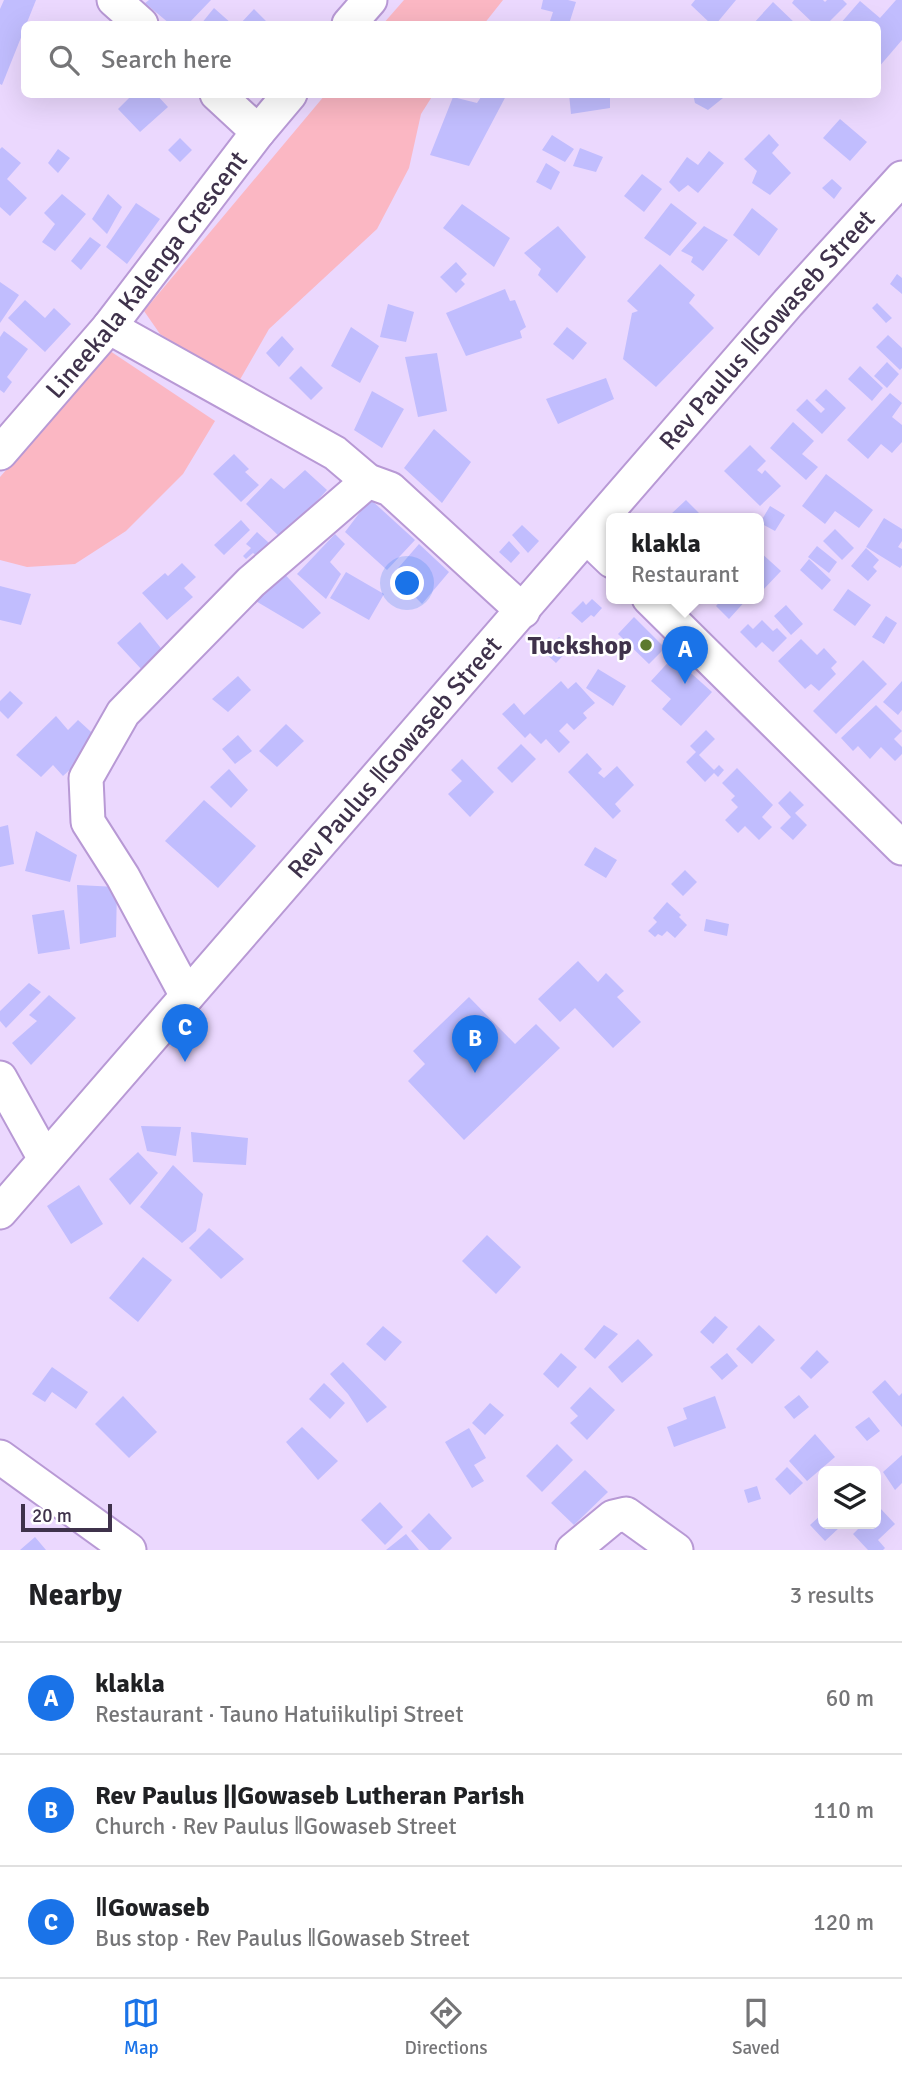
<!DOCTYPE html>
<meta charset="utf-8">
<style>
:root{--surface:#fff;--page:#f6f6f6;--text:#202124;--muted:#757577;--line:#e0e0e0;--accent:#1a73e8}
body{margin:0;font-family:Signika,sans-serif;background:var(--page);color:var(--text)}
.controls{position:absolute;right:21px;bottom:21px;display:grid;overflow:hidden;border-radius:10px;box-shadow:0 7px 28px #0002}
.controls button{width:63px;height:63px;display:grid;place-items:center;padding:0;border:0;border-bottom:2px solid var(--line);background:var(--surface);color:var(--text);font:35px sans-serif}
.scale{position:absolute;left:21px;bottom:18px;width:91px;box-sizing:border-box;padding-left:7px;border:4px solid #3f324b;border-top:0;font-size:19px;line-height:24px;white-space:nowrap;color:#3f324b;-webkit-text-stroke:5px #fff;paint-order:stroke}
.you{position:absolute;left:408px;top:584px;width:24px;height:24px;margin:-18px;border:5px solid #fff;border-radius:50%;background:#1a73e8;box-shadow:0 0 0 10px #1a73e833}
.badge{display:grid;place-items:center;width:46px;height:46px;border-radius:50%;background:var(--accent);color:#fff;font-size:23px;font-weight:700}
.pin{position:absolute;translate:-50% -58px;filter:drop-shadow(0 2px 4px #0008)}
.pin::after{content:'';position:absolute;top:37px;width:24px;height:21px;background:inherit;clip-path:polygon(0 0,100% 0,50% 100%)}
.popup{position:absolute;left:606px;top:513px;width:158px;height:91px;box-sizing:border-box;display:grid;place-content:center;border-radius:10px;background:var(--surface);filter:drop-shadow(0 2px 5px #0005);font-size:23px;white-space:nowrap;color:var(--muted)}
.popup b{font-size:26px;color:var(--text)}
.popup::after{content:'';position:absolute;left:50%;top:100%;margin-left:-14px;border:14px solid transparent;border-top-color:var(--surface)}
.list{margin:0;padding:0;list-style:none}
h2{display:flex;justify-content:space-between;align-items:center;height:91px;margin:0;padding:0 28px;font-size:30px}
h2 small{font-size:23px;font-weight:400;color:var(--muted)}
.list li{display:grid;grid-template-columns:46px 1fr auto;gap:21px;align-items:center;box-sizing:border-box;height:112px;padding:0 28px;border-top:2px solid var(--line)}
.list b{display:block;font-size:26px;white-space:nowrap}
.list p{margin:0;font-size:23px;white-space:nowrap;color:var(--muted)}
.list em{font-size:23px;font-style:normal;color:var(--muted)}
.icon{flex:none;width:38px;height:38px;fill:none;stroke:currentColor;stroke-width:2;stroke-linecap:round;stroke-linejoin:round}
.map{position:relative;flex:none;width:902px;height:1550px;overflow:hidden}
.search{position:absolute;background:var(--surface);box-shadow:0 7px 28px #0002;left:21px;right:21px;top:21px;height:77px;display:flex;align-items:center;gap:18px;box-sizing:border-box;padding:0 24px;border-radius:10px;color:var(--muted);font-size:26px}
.sheet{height:427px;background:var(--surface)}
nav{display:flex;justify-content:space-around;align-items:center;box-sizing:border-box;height:98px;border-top:2px solid var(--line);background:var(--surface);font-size:19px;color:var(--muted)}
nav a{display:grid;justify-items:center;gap:4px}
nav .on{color:var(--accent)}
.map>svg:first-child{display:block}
.green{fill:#fbb7c3}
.building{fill:#c1bdfe}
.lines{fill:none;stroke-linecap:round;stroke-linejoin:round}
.minor-casing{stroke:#b899d5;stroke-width:37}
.minor{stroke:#fff;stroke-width:33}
.poi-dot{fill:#5c792d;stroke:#fff;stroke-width:2.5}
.labels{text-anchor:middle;stroke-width:5;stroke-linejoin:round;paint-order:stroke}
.street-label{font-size:26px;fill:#3f324b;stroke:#fff}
.poi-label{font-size:26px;font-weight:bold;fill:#3f324b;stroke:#fff;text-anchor:end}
</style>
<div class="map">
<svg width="902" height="1550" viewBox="0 0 902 1550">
<rect width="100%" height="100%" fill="#ebd8fe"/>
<path class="green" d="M404,0H503L484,24H383Z
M325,95H433L421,114L409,168L377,229L269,329L238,383L160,334L144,311Z
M110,351L215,421L183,474L126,531L75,564L27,567L0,560V477Z"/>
<path class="building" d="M4,0H36L2,85L0,84V9Z
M149,0H211L188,24H170L145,3Z
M543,0H568L576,2L569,24H549L553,12L541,9Z
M695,0H736L716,24H711L691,5Z
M794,0H823L825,2L827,0H843L847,4L827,24H814L792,3Z
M896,0H902V40L878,68V24H840L860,1L880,18Z
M773,2L796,24H753Z
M214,8L232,24H201Z
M254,9L269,24H240Z
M133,94H156L168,107L140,132L118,109Z
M483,94H507L469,166L430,155L453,97L477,103Z
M569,94H610V108L571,114Z
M693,94H728L708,110L695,103Z
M840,119L867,142L850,161L823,138Z
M769,134L779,145L772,153L791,173L770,195L752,183L757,171L744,159Z
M552,135L574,149L565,162L542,150Z
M180,138L192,150L180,162L168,150Z
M2,147L21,163L7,179L27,198L10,216L0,207V149Z
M580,148L603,157L596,172L573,166Z
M58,149L70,158L58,173L48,163Z
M709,151L724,163L698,193L688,185L679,192L669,182L687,157L698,165Z
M546,163L560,172L551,190L536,182Z
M642,174L662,189L644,212L624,196Z
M832,179L842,188L834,199L822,188Z
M62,194L86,214L55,251L42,242L55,224L44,213Z
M108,194L122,207L107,234L92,219Z
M136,203L160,219L127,264L106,247Z
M671,203L697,223L670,256L644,238Z
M462,204L510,238L494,267L443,228Z
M752,208L778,229L759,256L733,235Z
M558,226L586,257L557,293L538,275L541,269L524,253Z
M704,226L728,240L703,271L691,262L693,257L681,251Z
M90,237L101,245L81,270L71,261Z
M456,262L467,274L461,280L465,284L456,293L440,277Z
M660,264L695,295L689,303L714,328L656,387L623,359L632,313L638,311L627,301Z
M897,274L902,278V294L890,284Z
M0,282L19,295L0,323Z
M505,289L510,301L515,300L526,327L520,331L522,338L466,356L446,313Z
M25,300L45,318L54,308L71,324L45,352L8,318Z
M877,303L892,318L886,323L872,308Z
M388,304L414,312L406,342L380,337Z
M351,327L379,346L360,383L331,366Z
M567,327L587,343L573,360L553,344Z
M4,331L28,349L7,377L12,382L4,393L0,390V337Z
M888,335L902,348V368L900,370L876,347Z
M282,336L294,349L279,367L266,353Z
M437,353L447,411L418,417L405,357Z
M887,362L899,374L887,388L874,376Z
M301,366L323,388L311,400L289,378Z
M860,366L883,388L872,401L848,379Z
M606,378L614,399L558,424L546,399Z
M826,389L846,408L822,434L796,410L807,399L821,413L825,409L815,400Z
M372,391L404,409L382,448L354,430Z
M890,393L902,403L892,417L902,425V442L892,453L881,444L868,459L847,440Z
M793,422L814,441L802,454L818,467L806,480L770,448Z
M434,429L471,462L442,503L404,468Z
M750,445L766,461L757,470L762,474L765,470L781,486L760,506L724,471Z
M234,454L249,469L245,472L259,485L241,502L213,474Z
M305,470L327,490L303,516L288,545L246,504L271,478L284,489Z
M826,474L873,510L859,528L835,511L825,524L802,506Z
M370,499L415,540L387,570L345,532Z
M686,500L702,516L700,518H673L670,515Z
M770,506L785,515L775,531L760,523Z
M884,518L902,529V541L898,547L902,549V565L900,568L866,547Z
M241,520L250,530L224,555L214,545Z
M522,525L539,541L528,553L512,535Z
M835,529L854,548L842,560L823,541Z
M257,532L269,543L257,556L253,553L246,559L243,556L251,548L246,544Z
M335,534L345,544L330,562L341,574L326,599L297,574Z
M509,541L520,553L511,563L499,552Z
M419,544L449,572L422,604L393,574Z
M817,546L837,562L829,573L808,557Z
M866,548L879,560L873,567L877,571L868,581L851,566Z
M760,552L781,571L761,592L758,591V554Z
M809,559L831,580L822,590L800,570Z
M182,563L196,577L184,588L193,597L167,620L142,593L165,573L168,576Z
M278,567L321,613L303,629L249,597Z
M346,572L384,594L369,620L330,598Z
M0,586L31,594L21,625L0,620Z
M848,589L871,605L855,626L833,610Z
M723,598H748L729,619L716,606Z
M592,599L602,608L594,617L591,615L582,623L571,613L583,601L586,605Z
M786,605L803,624L791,635L774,616Z
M886,616L897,623L884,644L872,637Z
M634,617L665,648L649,664L618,634Z
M762,620L773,631L777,628L787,638L773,652L762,642L756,648L740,632L748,624L753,629Z
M140,622L164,652L143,671L117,643Z
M559,637L571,647L556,663L544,652Z
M801,639L817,655L824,648L837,662L831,668L836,674L819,691L811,684L805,689L778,661Z
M673,657L712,692L681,726L662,709L671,699L651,681Z
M863,660L887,684L836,734L813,711Z
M598,669L626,686L613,706L586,688Z
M238,676L251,690L228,712L212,699Z
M561,681L568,689L576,682L595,703L583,713L587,718L574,730L567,723L559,731L570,742L559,753L546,739L541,744L530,733L525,738L502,714L514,703L524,715Z
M902,681V710L898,715L883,702Z
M10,691L23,703L8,719L0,711V701Z
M876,705L902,731L894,739L902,747V754L895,761L881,747L870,759L858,746L853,751L841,738Z
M56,716L68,730L78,720L101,741L63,776L53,765L41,777L16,755Z
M286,724L304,741L277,767L259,751Z
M706,730L715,739L699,755L714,770L719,765L724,770L718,777L714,773L705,782L686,762L696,752L690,746Z
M238,735L252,751L235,764L222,749Z
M521,744L536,759L512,783L497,768Z
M587,753L602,769L598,773L604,778L617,766L634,785L615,804L621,811L613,819L568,772Z
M462,759L494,792L470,817L448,794L462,781L451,770Z
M737,768L773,805L762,817L772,827L759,840L745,826L738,833L725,820L738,807L731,800L735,796L722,783Z
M229,769L248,790L231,808L210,787Z
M790,791L804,805L795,813L807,825L793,840L780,828L791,817L778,803Z
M204,800L256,846L218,888L165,841Z
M8,825L14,864L0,867V827Z
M36,831L77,855L70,882L25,871Z
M595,847L617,860L606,878L584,865Z
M685,870L697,882L683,896L671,884Z
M77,885L117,887L116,937L80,944Z
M667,902L681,915L679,917L687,925L675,938L667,931L662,936L658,934L655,937L648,931L657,922L653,918Z
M64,910L70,949L38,954L32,915Z
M706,919L729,924L727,936L704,931Z
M578,961L598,982L606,973L624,991L617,997L641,1022L613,1048L575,1008L560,1022L538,999Z
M29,983L41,992L6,1028L0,1021V1011Z
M49,995L76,1018L31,1065L12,1043L37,1021L29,1015Z
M469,997L515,1044L536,1024L560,1048L464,1140L408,1081L425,1064L413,1051Z
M141,1126L181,1127L176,1156L147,1151Z
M191,1132L248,1138L246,1165L193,1162Z
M138,1152L158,1173L130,1205L109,1179Z
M173,1165L203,1194L196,1231L182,1243L140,1207Z
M79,1185L103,1224L71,1244L47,1206Z
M209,1228L244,1259L221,1279L189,1248Z
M487,1235L521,1267L496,1294L462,1261Z
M143,1257L172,1280L138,1322L109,1298Z
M715,1316L728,1327L713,1344L700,1332Z
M604,1325L618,1334L595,1359L584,1349Z
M759,1325L775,1340L752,1364L736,1349Z
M383,1326L402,1342L385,1361L366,1344Z
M638,1339L653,1355L622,1383L608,1367Z
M817,1350L829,1362L811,1379L800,1368Z
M561,1353L577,1367L558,1388L543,1374Z
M727,1353L738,1366L722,1380L710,1367Z
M343,1362L387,1407L367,1423L348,1394L330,1374Z
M52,1367L88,1392L76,1409L52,1392L45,1402L32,1394Z
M885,1380L899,1396L902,1393V1427L872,1392Z
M324,1383L345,1403L330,1419L309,1399Z
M590,1387L615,1410L587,1440L570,1423L578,1416L570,1408Z
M799,1395L809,1407L794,1419L784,1407Z
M123,1396L157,1432L129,1458L95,1424Z
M715,1396L726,1428L674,1447L667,1427L687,1419L683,1408Z
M490,1403L504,1415L485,1435L472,1423Z
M869,1417L880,1431L867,1441L855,1427Z
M302,1427L338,1461L318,1480L286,1442Z
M469,1428L486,1458L474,1465L484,1481L472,1488L445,1442Z
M815,1434L835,1457L807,1481L789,1461Z
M557,1444L573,1460L542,1492L526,1476Z
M902,1455V1483L895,1490L883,1472Z
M787,1467L803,1483L790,1495L775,1479Z
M585,1470L608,1492L574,1525L551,1503Z
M757,1486L761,1499L748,1503L744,1490Z
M380,1502L403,1527L385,1545L361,1520Z
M880,1508L895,1524L878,1540L885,1548L883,1550H868L853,1534L863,1524H876V1512Z
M429,1513L452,1538L440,1550H429L411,1531Z
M823,1513V1524H837L840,1527L825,1541L810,1525Z
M406,1534L419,1550H386Z
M35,1537L46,1550H20Z"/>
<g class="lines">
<defs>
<g id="minor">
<path d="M114,0L141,24"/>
<path d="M349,24L370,0"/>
<path d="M217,94L258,132"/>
<path d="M109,327L335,453L368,481L390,489L523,611"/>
<path id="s1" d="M0,453L109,327L258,132L290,94"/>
<path d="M587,537L612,561"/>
<path d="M649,598L902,848"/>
<path d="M187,996L123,877L88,822L86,778L123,713L251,582L368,481"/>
<path d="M0,1078L45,1159"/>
<path id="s2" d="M0,1212L788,303L902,178"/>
<path d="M0,1457L129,1550"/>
<path d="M573,1550L613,1517L626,1514L676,1550"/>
</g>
</defs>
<use href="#minor" class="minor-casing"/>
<use href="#minor" class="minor"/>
</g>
<circle class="poi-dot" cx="646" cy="645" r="7"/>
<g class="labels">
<g class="street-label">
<text dy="9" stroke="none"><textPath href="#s1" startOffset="231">Lineekala Kalenga Crescent</textPath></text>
<text dy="9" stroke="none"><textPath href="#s2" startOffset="1169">Rev Paulus ǁGowaseb Street</textPath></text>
<text dy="9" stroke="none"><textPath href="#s2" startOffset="602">Rev Paulus ǁGowaseb Street</textPath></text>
</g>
<g class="poi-label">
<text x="632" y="654">Tuckshop</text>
</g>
</g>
</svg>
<div class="controls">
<button><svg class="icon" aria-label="layers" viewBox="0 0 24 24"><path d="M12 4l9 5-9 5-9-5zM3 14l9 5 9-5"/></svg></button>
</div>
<div class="scale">20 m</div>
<div class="you"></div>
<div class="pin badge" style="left:685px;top:684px">A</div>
<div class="popup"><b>klakla</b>Restaurant</div>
<div class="pin badge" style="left:475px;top:1073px">B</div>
<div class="pin badge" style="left:185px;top:1062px">C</div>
<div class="search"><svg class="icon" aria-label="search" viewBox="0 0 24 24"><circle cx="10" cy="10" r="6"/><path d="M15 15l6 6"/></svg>Search here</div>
</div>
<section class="sheet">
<h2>Nearby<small>3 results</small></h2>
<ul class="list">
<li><span class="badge">A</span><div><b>klakla</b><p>Restaurant · Tauno Hatuiikulipi Street</p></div><em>60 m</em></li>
<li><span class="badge">B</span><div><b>Rev Paulus ||Gowaseb Lutheran Parish</b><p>Church · Rev Paulus ǁGowaseb Street</p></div><em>110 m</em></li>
<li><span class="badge">C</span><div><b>ǁGowaseb</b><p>Bus stop · Rev Paulus ǁGowaseb Street</p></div><em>120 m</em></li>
</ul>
</section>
<nav>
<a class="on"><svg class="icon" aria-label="map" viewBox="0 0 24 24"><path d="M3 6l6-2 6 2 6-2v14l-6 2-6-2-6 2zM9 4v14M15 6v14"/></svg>Map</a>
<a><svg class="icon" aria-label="directions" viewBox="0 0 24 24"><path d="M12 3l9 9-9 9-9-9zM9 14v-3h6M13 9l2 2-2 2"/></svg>Directions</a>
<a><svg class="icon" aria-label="saved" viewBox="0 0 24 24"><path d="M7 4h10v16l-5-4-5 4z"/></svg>Saved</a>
</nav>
